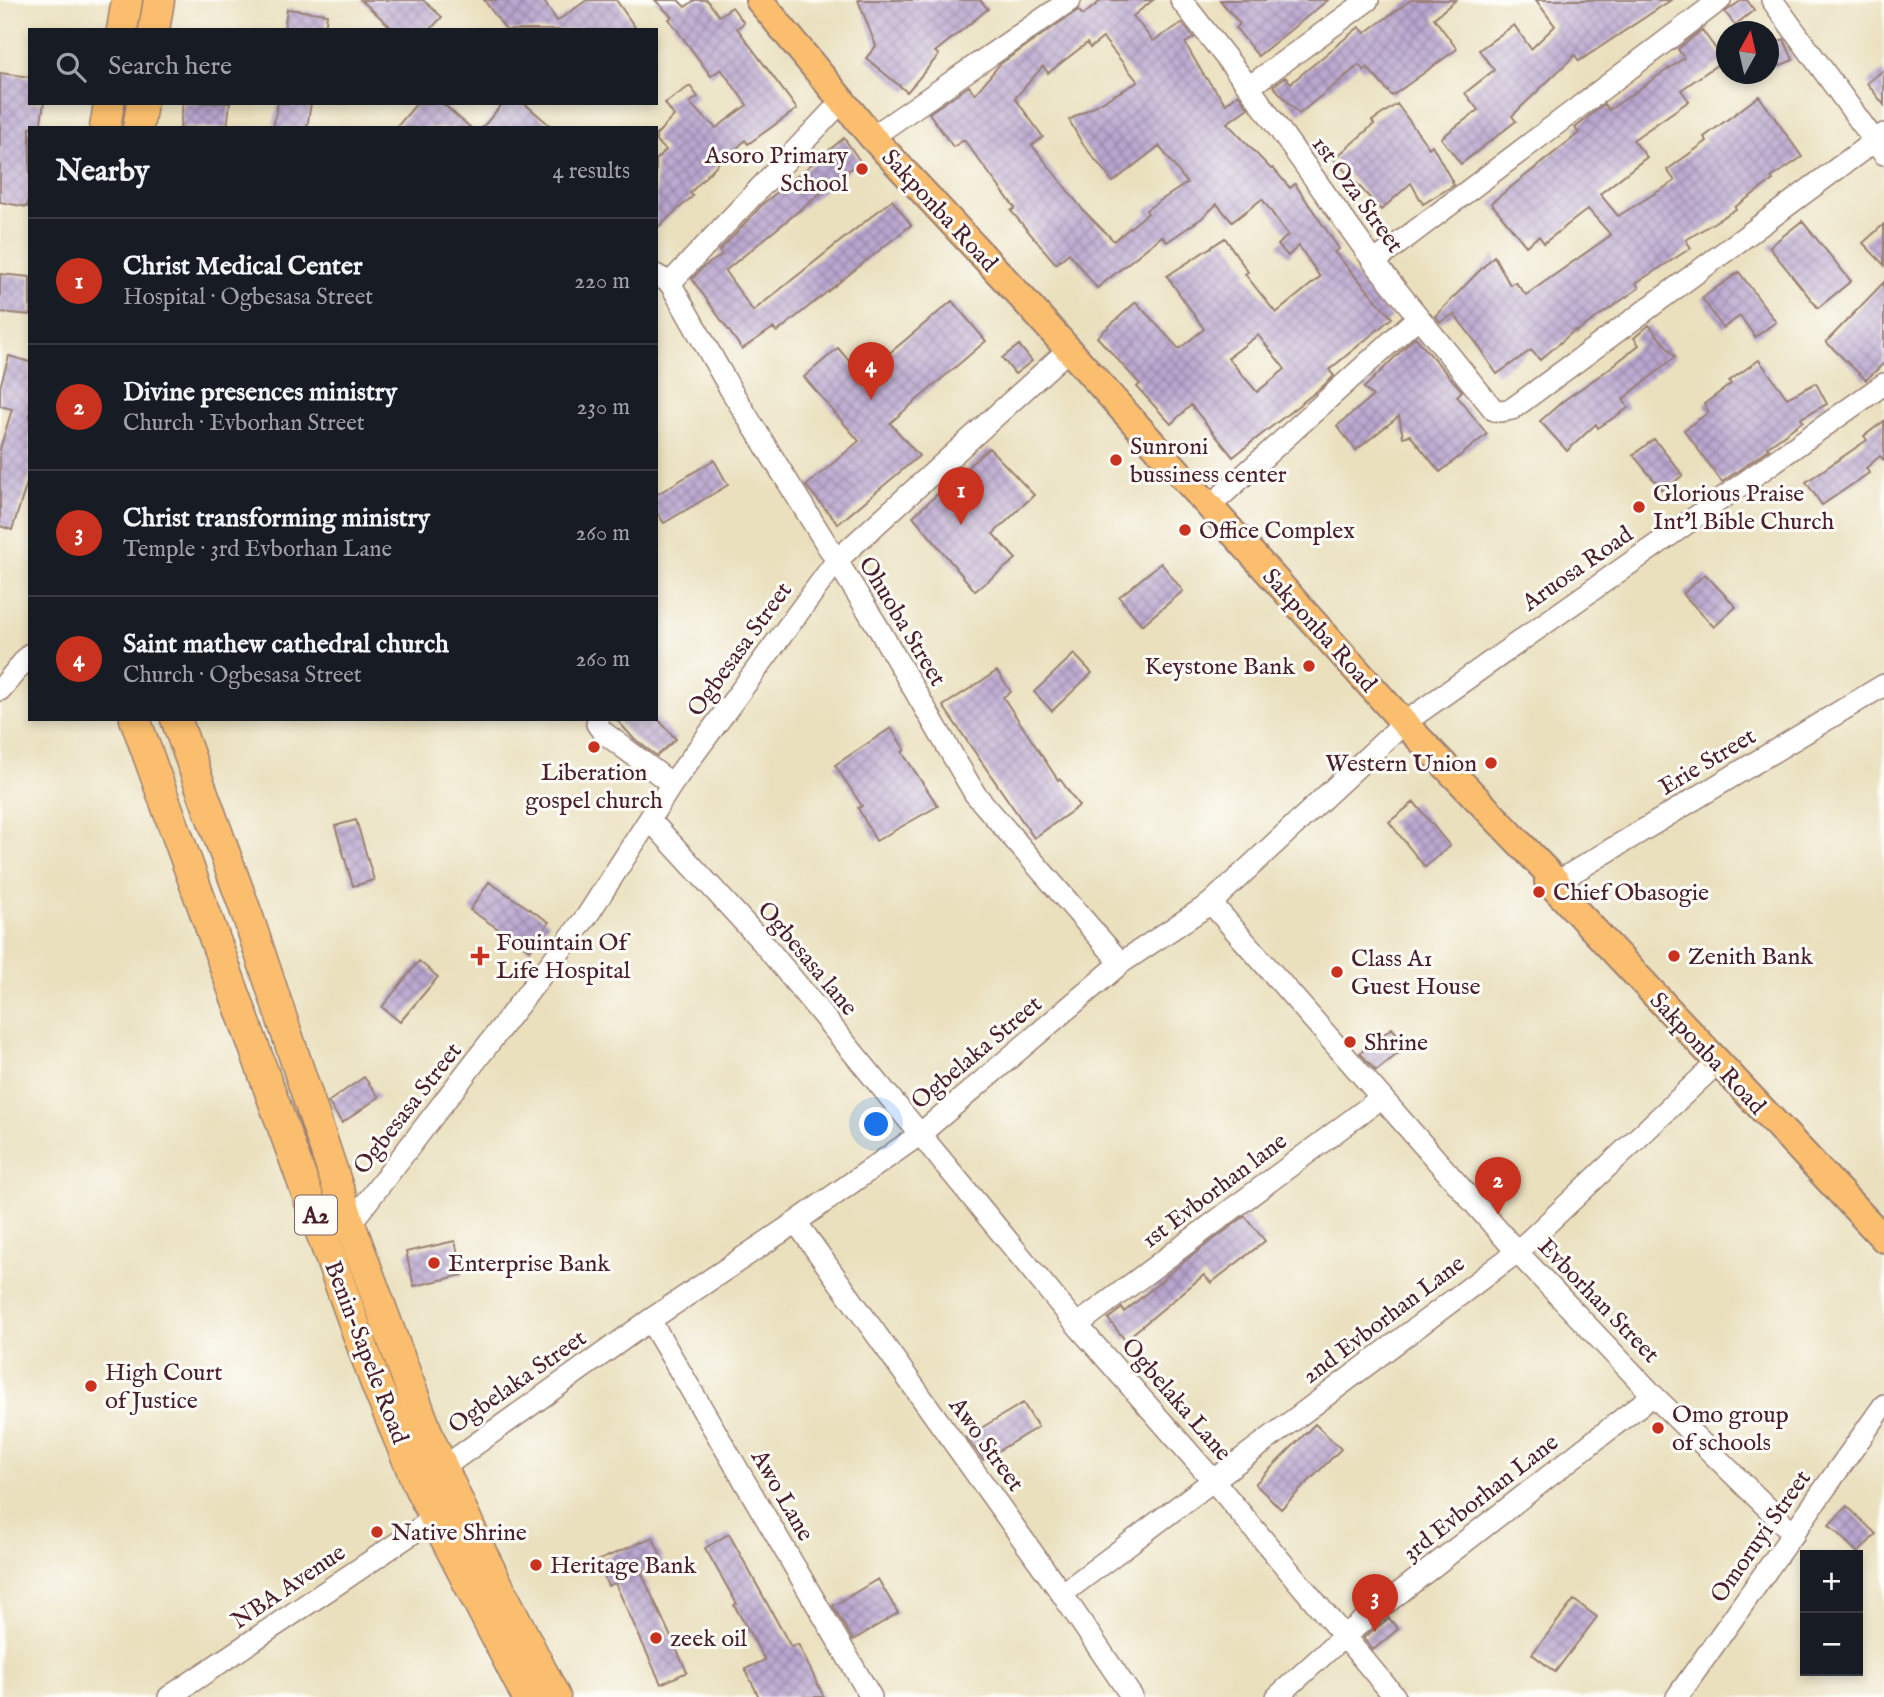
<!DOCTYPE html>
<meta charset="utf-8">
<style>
:root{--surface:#171b24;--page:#242831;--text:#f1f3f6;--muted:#9ea1a6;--line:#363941;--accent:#c8321e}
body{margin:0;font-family:"IM FELL English",serif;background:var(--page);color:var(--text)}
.controls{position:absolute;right:21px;bottom:21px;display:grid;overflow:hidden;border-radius:0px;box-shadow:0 4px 10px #0003}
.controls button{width:63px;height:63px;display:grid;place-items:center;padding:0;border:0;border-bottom:2px solid var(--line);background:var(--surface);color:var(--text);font:35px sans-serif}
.compass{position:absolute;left:1716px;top:21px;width:63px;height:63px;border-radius:50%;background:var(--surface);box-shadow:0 4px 10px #0003;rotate:8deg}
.you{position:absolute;left:877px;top:1125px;width:24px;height:24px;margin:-18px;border:5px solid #fff;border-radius:50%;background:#1a73e8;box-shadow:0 0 0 10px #1a73e833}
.badge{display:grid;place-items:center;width:46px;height:46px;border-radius:50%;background:var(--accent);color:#fff;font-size:23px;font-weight:700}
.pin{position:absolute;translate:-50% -58px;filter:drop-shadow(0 2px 4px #0008)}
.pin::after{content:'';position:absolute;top:37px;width:24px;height:21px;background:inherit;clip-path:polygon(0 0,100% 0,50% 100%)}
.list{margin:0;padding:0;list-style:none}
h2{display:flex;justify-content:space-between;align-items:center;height:91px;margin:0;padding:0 28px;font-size:30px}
h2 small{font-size:23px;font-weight:400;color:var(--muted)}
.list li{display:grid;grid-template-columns:46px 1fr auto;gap:21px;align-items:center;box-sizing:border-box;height:126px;padding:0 28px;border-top:2px solid var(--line)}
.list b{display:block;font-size:26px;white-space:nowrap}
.list p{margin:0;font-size:23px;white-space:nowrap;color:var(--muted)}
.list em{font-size:23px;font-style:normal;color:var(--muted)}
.icon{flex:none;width:38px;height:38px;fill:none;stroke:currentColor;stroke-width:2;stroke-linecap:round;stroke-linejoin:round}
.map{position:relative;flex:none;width:1884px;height:1697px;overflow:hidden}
.search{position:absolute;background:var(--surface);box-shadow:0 4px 10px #0003;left:28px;top:28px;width:630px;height:77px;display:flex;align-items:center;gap:18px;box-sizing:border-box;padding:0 24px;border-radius:0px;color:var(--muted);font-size:26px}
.panel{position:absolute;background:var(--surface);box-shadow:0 4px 10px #0003;left:28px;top:126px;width:630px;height:595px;border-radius:0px}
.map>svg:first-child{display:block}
.building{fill:url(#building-cross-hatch);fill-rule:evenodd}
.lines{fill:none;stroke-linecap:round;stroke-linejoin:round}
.minor-casing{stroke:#9a8074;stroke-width:24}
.major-casing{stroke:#9a8074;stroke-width:30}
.highway-casing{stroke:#9a8074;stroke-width:33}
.minor{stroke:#fff;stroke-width:21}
.major{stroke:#fabe6e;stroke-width:26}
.highway{stroke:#fabe6e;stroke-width:30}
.poi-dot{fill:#c8321e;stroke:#fdfcf7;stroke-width:2.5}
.labels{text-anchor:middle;stroke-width:6;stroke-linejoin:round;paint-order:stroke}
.shield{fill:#fdfcf7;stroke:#806168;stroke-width:2}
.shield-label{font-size:23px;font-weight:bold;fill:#4a1f2b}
.poi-label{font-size:24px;fill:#4a1f2b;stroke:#fdfcf7;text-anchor:start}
.street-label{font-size:24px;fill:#4a1f2b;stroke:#fdfcf7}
</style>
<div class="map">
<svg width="1884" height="1697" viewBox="0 0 1884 1697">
<defs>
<pattern id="building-cross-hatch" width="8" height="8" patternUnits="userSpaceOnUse" patternTransform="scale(1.75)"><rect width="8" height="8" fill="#b9a6cf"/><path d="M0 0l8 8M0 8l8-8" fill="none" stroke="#9887a8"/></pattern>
</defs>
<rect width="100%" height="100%" fill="#fdfcf7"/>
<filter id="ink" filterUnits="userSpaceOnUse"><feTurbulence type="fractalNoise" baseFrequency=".0143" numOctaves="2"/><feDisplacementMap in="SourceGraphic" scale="14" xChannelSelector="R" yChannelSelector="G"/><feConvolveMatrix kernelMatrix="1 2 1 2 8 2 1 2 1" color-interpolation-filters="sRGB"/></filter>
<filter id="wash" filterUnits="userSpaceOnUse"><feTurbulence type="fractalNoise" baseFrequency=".00686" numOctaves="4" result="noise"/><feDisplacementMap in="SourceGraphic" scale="28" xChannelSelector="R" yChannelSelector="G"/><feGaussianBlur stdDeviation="1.57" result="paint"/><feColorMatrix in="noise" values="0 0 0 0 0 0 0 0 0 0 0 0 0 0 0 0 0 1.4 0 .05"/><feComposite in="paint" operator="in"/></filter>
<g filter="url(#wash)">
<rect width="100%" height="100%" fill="#eae0be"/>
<g id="blocks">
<path class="building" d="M361,0H423L442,17L430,30H394Z
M484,0H543L557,21L587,0H616L637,30H506Z
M655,0H678L685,7L695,0H707L719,16L732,7L744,23L737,28L797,109L748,144L745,140L728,158L725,156L690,193L693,196L656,229V160L666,150L656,141V135L674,116L665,103L690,86L698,97L689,103L716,128L747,105L721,69L711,76L669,19L672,17Z
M858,0H980L988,9L935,52L939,55L907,92L866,58L876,46Z
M1102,0H1153L1133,16L1153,41L1182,23L1194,38L1185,43L1203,74L1226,104L1238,94L1248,108L1227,123L1271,169L1273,168L1290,188L1295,184L1339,249L1334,252L1392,318L1329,370L1334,376L1322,387L1233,457L1191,405L1171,424L1137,387L1140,384L1097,337L1136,302L1179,349L1204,329L1167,276L1225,238L1248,272L1245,274L1276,313L1320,277L1299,246L1288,256L1278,245L1288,235L1262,199L1232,222L1217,204L1202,218L1167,242L1162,236L1097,288L1069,253L1056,264L1011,211L1015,208L964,140L953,147L929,113L969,86L975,94L1000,64L1078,10L1083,15ZM1103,38L1138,82L1069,120L1082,143L1113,182L1159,146L1187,183L1146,210L1148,213L1114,241L1083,210L1032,145L1043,137L1015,98L1043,66L1048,73L1087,43L1090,48ZM1258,335L1285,369L1257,392L1228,358Z
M1220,0H1328L1258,56L1236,28L1240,24Z
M1411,0H1456L1434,18L1457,49L1392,96L1367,67L1364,71L1359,65L1299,114L1273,86L1285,77L1291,83L1359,27L1365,33Z
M1536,0H1671L1579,61L1575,55L1512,116L1516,121L1461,164L1441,138L1478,110L1465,93L1494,70L1479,50L1514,25L1531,49L1555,26Z
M1742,0H1747L1754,10L1735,25L1725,12Z
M287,9L327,14L325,30H284Z
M1702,30L1724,60L1681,90L1689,101L1633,140L1647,157L1600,194L1618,216L1675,181L1667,170L1707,141L1704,137L1759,96L1802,157L1771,178L1773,180L1735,207L1736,209L1686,240L1691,248L1636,283L1639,288L1576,332L1575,330L1540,360L1531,350L1497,374L1483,354L1484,353L1454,314L1440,322L1435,316L1494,256L1510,285L1515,282L1526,295L1611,235L1588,209L1544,243L1539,236L1526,246L1491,203L1579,133L1575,128L1604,104L1609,110L1684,58L1678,49Z
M1784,39L1793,60L1774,68L1768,54V45Z
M1884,70V105L1867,83Z
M0,73L30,77V103H44L40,128H30V192L27,207L0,202Z
M183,103H230L227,128H180Z
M278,103H311L307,128H273Z
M417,103H442L471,128H396Z
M503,103H524L553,128H482Z
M1397,104L1429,148L1432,145L1454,185L1423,204L1411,183L1381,210L1334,159L1374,124L1372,121Z
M844,138L860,161L725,271L753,311L892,200L911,225L777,332L773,328L742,349L692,279L702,268L722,255L719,251L764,203Z
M1802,221L1851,281L1818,308L1769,247Z
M1884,224V265L1863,243Z
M1739,272L1776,322L1755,337L1740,316L1723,328L1702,298Z
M0,274L30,277V315L0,312Z
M1884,282V363L1866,380L1826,342Z
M952,301L986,341L890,423L919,456L838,524L806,486L859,441L804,377L838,348L862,376Z
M1649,325L1675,357L1623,399L1628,408L1598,428L1596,424L1567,451L1540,421L1563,401L1606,371L1639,345L1634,338Z
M1415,337L1462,391L1457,396L1487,434L1440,472L1410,435L1403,437L1399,416L1356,450L1337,426L1373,396L1364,388Z
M1019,345L1032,361L1015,374L1002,358Z
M9,356L30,362V474L12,530L0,526V449L12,409L0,406V387Z
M1759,360L1787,398L1816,383L1827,404L1801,418L1803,421L1767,447L1769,449L1722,482L1684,430L1709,412L1704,404L1731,384L1729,381Z
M1884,421V460L1880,456L1866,468L1869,473L1822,505L1806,482L1867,440L1864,436Z
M1654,439L1683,475L1663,491L1633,455Z
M989,448L1034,495L993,534L1016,559L975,591L913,516Z
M714,460L728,485L664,523L656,511V495Z
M1161,563L1183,591L1142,625L1119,597Z
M1705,574L1736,607L1714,627L1683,594Z
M1074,654L1092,673L1052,711L1034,692Z
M997,671L1011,692L1003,697L1058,780L1060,779L1079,806L1034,838L943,706Z
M616,719H658L676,739L657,756L634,739Z
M891,728L905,750L902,752L938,806L876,841L858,808L862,806L835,765Z
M1414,802L1450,846L1425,867L1389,822Z
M356,820L374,880L353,886L335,826Z
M489,882L549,922L530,950L470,910Z
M419,961L438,977L400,1022L382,1007Z
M1392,1028L1407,1046L1376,1071L1360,1053Z
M364,1077L379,1097L342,1123L328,1102Z
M1245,1216L1265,1241L1211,1283L1204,1275L1125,1340L1108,1319L1122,1308L1124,1312L1190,1257Z
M455,1241L463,1275L414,1286L406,1252Z
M1023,1403L1038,1427L983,1460L966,1437Z
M1315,1424L1341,1449L1281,1509L1255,1484Z
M1847,1506L1876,1534L1858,1553L1829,1525Z
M729,1534L791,1647L798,1644L824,1697H759L745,1669L765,1660L734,1605L737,1604L705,1548Z
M653,1537L663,1562L641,1572L687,1672L661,1684L615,1583L608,1586L597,1561Z
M878,1579L898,1613L853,1640L833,1606Z
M1574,1600L1597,1617L1555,1672L1532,1654Z
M1389,1618L1398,1629L1373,1650L1363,1638Z"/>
</g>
</g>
<g filter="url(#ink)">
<use href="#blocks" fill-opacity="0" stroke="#9a8074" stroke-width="2"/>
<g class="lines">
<defs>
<path id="minor" d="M1181,0L1249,87L1374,262L1494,410L1501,411L1512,409L1884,134
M1772,0L1884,154
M1249,87L1368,0
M872,137L1070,0
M1374,262L1720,0
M656,275L670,283L732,392L876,624L975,794L1121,963
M670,283L842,101
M1209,507L1417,318
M0,690L30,654
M598,719L597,724L603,732L672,784
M650,820L763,943L1077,1325L1212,1479L1395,1697
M1557,882L1884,685
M1211,903L1517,1252L1653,1395L1794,1534
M796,1222L1062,1594L1132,1697
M350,1224L587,916L672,784L837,560L1067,351
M650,1320L871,1697
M1077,1325L1381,1098
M434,1474L650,1320L796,1222L919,1135L1121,963L1211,903L1404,723L1884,384
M1062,1594L1517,1252L1717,1063
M169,1697L435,1518L448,1513
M1277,1697L1344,1636L1653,1395
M1677,1697L1884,1405"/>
<path id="major" d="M759,0L872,137L1025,301L1404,723L1557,882L1548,881L1884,1239"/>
<path id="highway" d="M122,30L127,0
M154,30L159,0
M105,128L109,103
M138,128L142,103
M135,719L376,1384L419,1487L527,1697
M176,719L249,920L350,1224L430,1440L481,1552L555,1697"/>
</defs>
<use href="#minor" class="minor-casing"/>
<use href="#major" class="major-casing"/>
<use href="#highway" class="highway-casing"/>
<use href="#minor" class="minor"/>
<use href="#major" class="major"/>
<use href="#highway" class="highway"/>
</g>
</g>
<g class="poi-dot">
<circle cx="862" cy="169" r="7"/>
<circle cx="1116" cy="460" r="7"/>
<circle cx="1639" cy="507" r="7"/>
<circle cx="1185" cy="530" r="7"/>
<circle cx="1309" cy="666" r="7"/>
<circle cx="594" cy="747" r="7"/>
<circle cx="1491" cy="763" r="7"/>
<circle cx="1539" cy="892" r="7"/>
<path d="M476.5 945.5h7v7h7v7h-7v7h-7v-7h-7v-7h7z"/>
<circle cx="1674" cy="956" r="7"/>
<circle cx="1337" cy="972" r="7"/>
<circle cx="1350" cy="1042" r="7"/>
<circle cx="434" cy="1263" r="7"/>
<circle cx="91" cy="1386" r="7"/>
<circle cx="1658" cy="1428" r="7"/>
<circle cx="377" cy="1532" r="7"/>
<circle cx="536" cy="1565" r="7"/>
<circle cx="656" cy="1638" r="7"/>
</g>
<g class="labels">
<rect class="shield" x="295" y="1195.5" width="42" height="39" rx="5"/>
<g class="shield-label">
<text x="316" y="1223">A2</text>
</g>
<g class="poi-label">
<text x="848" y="163" text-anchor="end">Asoro Primary<tspan x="848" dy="28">School</tspan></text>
<text x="1130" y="454">Sunroni<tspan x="1130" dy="28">bussiness center</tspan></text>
<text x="1653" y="501">Glorious Praise<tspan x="1653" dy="28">Int'l Bible Church</tspan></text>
<text x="1199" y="538">Office Complex</text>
<text x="1295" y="674" text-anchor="end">Keystone Bank</text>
<text x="1477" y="771" text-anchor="end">Western Union</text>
<text x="594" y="780" text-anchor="middle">Liberation<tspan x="594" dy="28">gospel church</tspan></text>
<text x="1553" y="900">Chief Obasogie</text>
<text x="496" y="950">Fouintain Of<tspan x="496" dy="28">Life Hospital</tspan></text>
<text x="1688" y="964">Zenith Bank</text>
<text x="1351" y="966">Class A1<tspan x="1351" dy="28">Guest House</tspan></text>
<text x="1364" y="1050">Shrine</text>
<text x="448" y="1271">Enterprise Bank</text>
<text x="105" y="1380">High Court<tspan x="105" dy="28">of Justice</tspan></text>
<text x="1672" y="1422">Omo group<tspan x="1672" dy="28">of schools</tspan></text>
<text x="391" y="1540">Native Shrine</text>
<text x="550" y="1573">Heritage Bank</text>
<text x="670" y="1646">zeek oil</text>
</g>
<g class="street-label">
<text transform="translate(1358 194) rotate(54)" y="8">1st Oza Street</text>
<text transform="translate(940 210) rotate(47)" y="8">Sakponba Road</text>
<text transform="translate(1577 568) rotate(-35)" y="8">Aruosa Road</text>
<text transform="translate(903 621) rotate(59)" y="8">Ohuoba Street</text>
<text transform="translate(1320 630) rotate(48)" y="8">Sakponba Road</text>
<text transform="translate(739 649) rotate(-54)" y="8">Ogbesasa Street</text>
<text transform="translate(1707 761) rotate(-31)" y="8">Erie Street</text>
<text transform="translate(808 958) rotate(50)" y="8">Ogbesasa lane</text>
<text transform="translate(976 1052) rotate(-40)" y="8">Ogbelaka Street</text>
<text transform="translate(1708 1053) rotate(47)" y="8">Sakponba Road</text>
<text transform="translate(407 1108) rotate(-52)" y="8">Ogbesasa Street</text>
<text transform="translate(1214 1190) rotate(-37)" y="8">1st Evborhan lane</text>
<text transform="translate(1599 1300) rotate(46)" y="8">Evborhan Street</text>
<text transform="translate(1383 1319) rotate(-37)" y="8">2nd Evborhan Lane</text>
<text transform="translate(367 1352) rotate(69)" y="8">Benin-Sapele Road</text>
<text transform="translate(517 1381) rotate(-35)" y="8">Ogbelaka Street</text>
<text transform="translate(1177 1399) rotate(49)" y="8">Ogbelaka Lane</text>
<text transform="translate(987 1444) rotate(54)" y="8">Awo Street</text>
<text transform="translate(783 1495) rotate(60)" y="8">Awo Lane</text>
<text transform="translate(1480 1497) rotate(-38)" y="8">3rd Evborhan Lane</text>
<text transform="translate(1760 1536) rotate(-55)" y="8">Omoruyi Street</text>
<text transform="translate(288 1586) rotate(-34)" y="8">NBA Avenue</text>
</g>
</g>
</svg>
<div class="controls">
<button>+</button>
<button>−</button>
</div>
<svg class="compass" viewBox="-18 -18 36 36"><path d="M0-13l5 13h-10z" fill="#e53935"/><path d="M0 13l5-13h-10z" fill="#9ea1a6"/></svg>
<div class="you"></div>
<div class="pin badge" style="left:961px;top:525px">1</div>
<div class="pin badge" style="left:1498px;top:1215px">2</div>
<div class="pin badge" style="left:1375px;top:1632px">3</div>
<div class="pin badge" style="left:871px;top:400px">4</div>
<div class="search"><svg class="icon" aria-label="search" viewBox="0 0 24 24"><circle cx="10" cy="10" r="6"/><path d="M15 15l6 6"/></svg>Search here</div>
<section class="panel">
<h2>Nearby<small>4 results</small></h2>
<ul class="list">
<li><span class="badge">1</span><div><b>Christ Medical Center</b><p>Hospital · Ogbesasa Street</p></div><em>220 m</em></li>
<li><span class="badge">2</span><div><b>Divine presences ministry</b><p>Church · Evborhan Street</p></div><em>230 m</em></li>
<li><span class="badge">3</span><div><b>Christ transforming ministry</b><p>Temple · 3rd Evborhan Lane</p></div><em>260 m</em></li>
<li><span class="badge">4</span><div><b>Saint mathew cathedral church</b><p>Church · Ogbesasa Street</p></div><em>260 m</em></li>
</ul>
</section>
</div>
